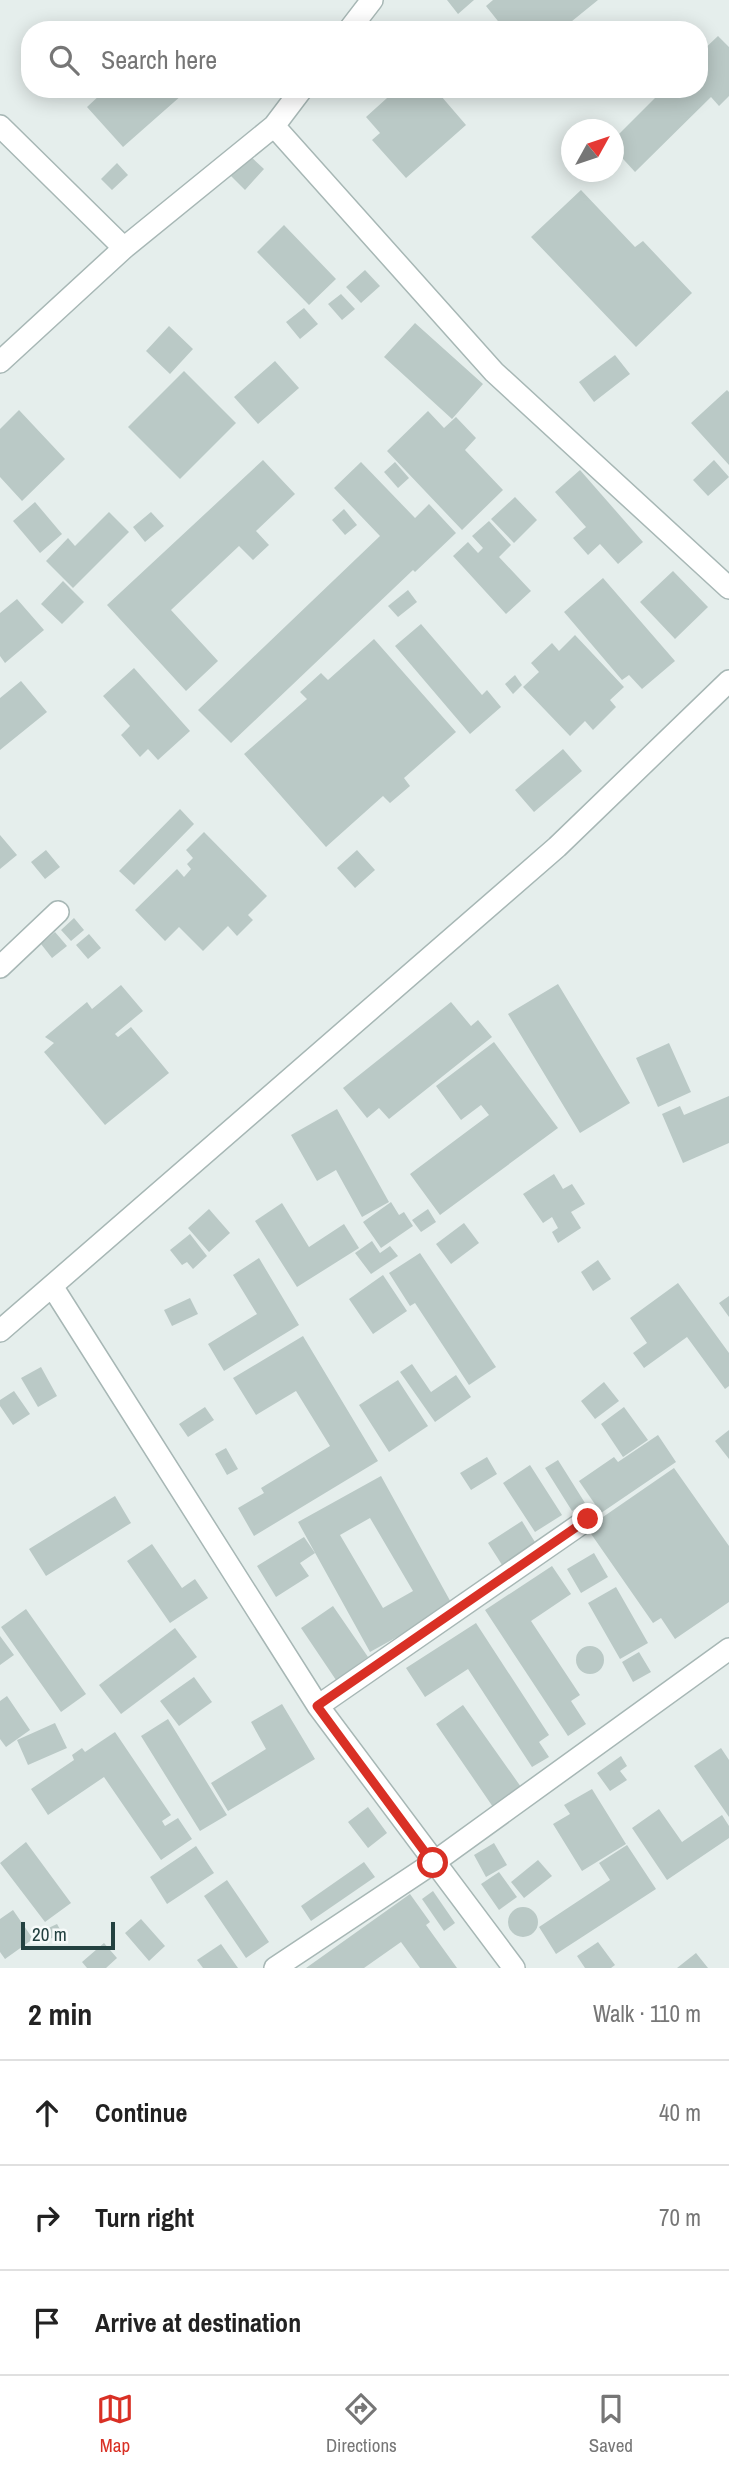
<!DOCTYPE html>
<meta charset="utf-8">
<style>
:root{--surface:#fff;--page:#f2f2f2;--text:#222;--muted:#767676;--line:#e0e0e0;--accent:#d93025}
body{margin:0;font-family:"Archivo Narrow",sans-serif;background:var(--page);color:var(--text)}
.compass{position:absolute;left:561px;top:119px;width:63px;height:63px;border-radius:50%;background:var(--surface);box-shadow:0 4px 18px #0003;rotate:50deg}
.scale{position:absolute;left:21px;bottom:18px;width:94px;box-sizing:border-box;padding-left:7px;border:4px solid #234140;border-top:0;font-size:19px;line-height:24px;white-space:nowrap;color:#234140;-webkit-text-stroke:5px #f6faf9;paint-order:stroke}
.stop{position:absolute;width:21px;height:21px;margin:-16px;border:5px solid #d93025;border-radius:50%;background:#fff}
.stop.end{background:#d93025;border-color:#fff;box-shadow:0 2px 7px #0008}
.list{margin:0;padding:0;list-style:none}
h2{display:flex;justify-content:space-between;align-items:center;height:91px;margin:0;padding:0 28px;font-size:30px}
h2 small{font-size:23px;font-weight:400;color:var(--muted)}
.list li{display:grid;grid-template-columns:46px 1fr auto;gap:21px;align-items:center;box-sizing:border-box;height:105px;padding:0 28px;border-top:2px solid var(--line)}
.list b{display:block;font-size:26px;white-space:nowrap}
.list em{font-size:23px;font-style:normal;color:var(--muted)}
.icon{flex:none;width:38px;height:38px;fill:none;stroke:currentColor;stroke-width:2;stroke-linecap:round;stroke-linejoin:round}
.map{position:relative;flex:none;width:729px;height:1968px;overflow:hidden}
.search{position:absolute;background:var(--surface);box-shadow:0 4px 18px #0003;left:21px;right:21px;top:21px;height:77px;display:flex;align-items:center;gap:18px;box-sizing:border-box;padding:0 24px;border-radius:28px;color:var(--muted);font-size:26px}
.sheet{height:406px;background:var(--surface)}
nav{display:flex;justify-content:space-around;align-items:center;box-sizing:border-box;height:98px;border-top:2px solid var(--line);background:var(--surface);font-size:19px;color:var(--muted)}
nav a{display:grid;justify-items:center;gap:4px}
nav .on{color:var(--accent)}
.map>svg:first-child{display:block}
.building{fill:#bac9c6;fill-rule:evenodd}
.lines{fill:none;stroke-linecap:round;stroke-linejoin:round}
.minor-casing{stroke:#a7b7b5;stroke-width:24}
.minor{stroke:#fff;stroke-width:21}
.route{stroke:#d93025;stroke-width:9}
</style>
<div class="map">
<svg width="729" height="1968" viewBox="0 0 729 1968">
<rect width="100%" height="100%" fill="#e5eeec"/>
<path class="building" d="M447,0H474L458,14Z
M493,0H598L561,30H505L486,6Z
M718,36L729,47V96L719,106L711,97L635,172L614,149V139L664,89H699V54Z
M98,89H177L182,95L123,147L87,107L101,94Z
M397,89H435L466,125L406,178L372,140L380,133L366,117Z
M248,154L264,169L245,190L229,174Z
M117,163L128,175L112,190L101,179Z
M581,190L635,247L643,241L692,293L636,347L531,237Z
M284,225L336,279L309,305L257,252Z
M365,270L380,286L361,303L346,287Z
M341,294L355,309L342,320L328,304Z
M304,308L318,324L300,339L286,322Z
M415,323L483,384L452,419L384,357Z
M169,326L193,349L170,374L146,351Z
M615,355L630,374L594,402L579,382Z
M275,361L299,388L258,424L234,397Z
M184,371L236,423L180,479L128,427Z
M727,390L729,392V465L691,423Z
M19,410L65,459L22,501L0,477V429Z
M428,411L444,428L456,417L476,438L465,450L503,490L462,530L387,451Z
M263,460L295,494L256,531L269,545L253,560L239,546L171,610L218,661L186,691L107,605Z
M714,460L729,477L708,496L693,480Z
M361,462L415,518L429,504L456,533L415,572L413,570L231,743L198,710L380,536L334,488Z
M395,462L409,478L398,488L384,472Z
M580,470L643,542L618,564L600,544L588,555L573,538L586,527L555,492Z
M515,497L537,520L514,543L491,519Z
M35,502L62,534L40,553L13,521Z
M344,509L357,525L345,535L332,520Z
M109,512L129,532L73,588L46,561L68,538L75,546Z
M151,512L164,526L145,542L133,527Z
M489,521L511,545L499,557L531,591L506,614L453,556L468,542L478,553L483,548L472,536Z
M673,571L708,607L675,639L640,602Z
M603,578L675,661L642,689L629,675L622,680L564,612Z
M63,581L84,602L62,624L41,604Z
M408,590L417,602L398,617L388,606Z
M17,599L44,630L5,663L0,656V613Z
M421,624L482,695L487,690L501,707L470,734L395,646Z
M575,635L624,687L610,700L616,707L593,730L585,721L570,736L523,687L539,672L531,663L552,643L559,651Z
M374,639L456,732L404,778L410,786L390,803L383,796L326,847L244,754L307,699L300,692L321,673L328,680Z
M134,668L190,731L158,760L148,749L140,757L121,735L130,726L103,696Z
M515,675L522,685L513,694L505,684Z
M21,681L47,712L0,750V698Z
M563,749L582,771L534,812L515,790Z
M180,809L194,824L134,885L119,871Z
M204,832L267,896L248,915L253,920L237,936L228,926L203,951L179,927L165,941L135,910L177,869L184,877L191,869L187,864L193,858L186,850Z
M0,835L17,855L0,869Z
M46,850L60,867L45,879L31,862Z
M357,850L375,870L355,888L337,868Z
M74,918L84,930L71,941L61,930Z
M55,932L67,946L52,958L41,944Z
M89,934L101,948L88,959L76,945Z
M558,984L630,1103L580,1133L508,1014Z
M121,985L143,1011L115,1034L118,1037L131,1027L169,1073L105,1125L44,1052L54,1043L45,1037L87,1002L92,1009Z
M451,1002L471,1026L478,1020L492,1037L389,1119L379,1108L367,1118L343,1088Z
M494,1042L558,1128L440,1215L410,1174L489,1115L481,1105L461,1120L436,1086Z
M669,1043L691,1092L658,1107L636,1058Z
M729,1096V1143L683,1163L662,1114L680,1106L684,1115Z
M337,1109L389,1202L362,1217L336,1170L317,1181L291,1135Z
M554,1174L563,1189L572,1184L585,1204L571,1212L581,1228L558,1243L552,1232L558,1228L552,1217L543,1223L523,1194Z
M391,1202L399,1215L404,1212L413,1226L381,1248L363,1222Z
M282,1203L309,1247L344,1224L359,1248L297,1287L255,1221Z
M209,1209L230,1233L209,1252L188,1228Z
M428,1209L436,1222L421,1232L412,1220Z
M464,1223L479,1243L451,1264L436,1244Z
M190,1234L207,1256L193,1269L187,1262L182,1265L170,1250Z
M372,1241L380,1253L390,1246L398,1256L371,1274L355,1253Z
M420,1253L496,1367L469,1385L415,1303L410,1306L389,1273Z
M259,1258L299,1325L224,1371L208,1344L257,1314L233,1275Z
M598,1260L611,1279L593,1291L581,1272Z
M383,1275L407,1311L373,1334L349,1299Z
M678,1283L729,1353V1386L725,1389L687,1337L644,1368L633,1353L647,1343L630,1318Z
M729,1296V1317L719,1303Z
M190,1298L198,1314L172,1326L164,1310Z
M303,1336L378,1461L254,1536L238,1508L264,1493L261,1488L330,1446L296,1391L256,1415L233,1378Z
M412,1364L431,1392L456,1375L471,1397L435,1422L400,1372Z
M41,1367L57,1396L38,1407L21,1378Z
M398,1380L428,1426L389,1452L359,1405Z
M604,1382L619,1401L595,1419L581,1401Z
M14,1391L30,1414L13,1425L0,1406V1400Z
M205,1407L214,1420L188,1437L179,1424Z
M624,1407L648,1440L623,1457L601,1424Z
M729,1430V1459L715,1441Z
M658,1435L676,1462L601,1513L579,1481L614,1457L618,1462Z
M226,1448L238,1469L227,1475L215,1454Z
M487,1457L497,1474L471,1490L460,1473Z
M558,1460L585,1503L572,1511L545,1468Z
M530,1465L562,1515L535,1532L503,1483Z
M674,1468L729,1546V1602L675,1639L661,1618L653,1623L587,1528Z
M381,1476L453,1606L370,1652L298,1522ZM370,1518L413,1591L383,1608L340,1535Z
M115,1496L131,1523L46,1576L29,1549Z
M522,1521L538,1547L504,1568L488,1543Z
M304,1537L315,1553L300,1563L309,1576L276,1597L257,1566Z
M152,1544L182,1588L195,1579L208,1598L170,1623L127,1561Z
M594,1553L608,1577L581,1593L567,1569Z
M552,1566L571,1594L531,1621L580,1695L571,1701L586,1724L568,1736L485,1610Z
M616,1587L648,1643L620,1659L588,1603Z
M333,1606L368,1657L336,1680L301,1628Z
M26,1609L86,1694L61,1712L1,1627Z
M476,1623L549,1735L539,1742L549,1757L532,1767L468,1669L425,1697L406,1668Z
M175,1628L197,1657L121,1714L99,1685Z
M0,1636L14,1655L0,1665Z
M576 1660a14 14 0 1 1 28 0a14 14 0 1 1-28 0Z
M639,1652L651,1672L633,1682L622,1662Z
M194,1677L212,1702L179,1726L160,1701Z
M7,1696L30,1730L6,1747L0,1739V1701Z
M282,1704L315,1759L228,1811L211,1783L266,1749L251,1722Z
M463,1705L521,1787L493,1807L436,1724Z
M168,1719L227,1815L200,1831L141,1736Z
M55,1723L67,1748L28,1765L17,1740Z
M115,1732L171,1815L162,1821L165,1826L178,1818L192,1839L161,1860L104,1777L48,1815L31,1789L74,1760L72,1755L82,1748L85,1752Z
M721,1748L729,1760V1817L694,1766Z
M621,1756L627,1766L620,1771L627,1780L610,1791L597,1773Z
M592,1789L626,1844L582,1871L553,1824L570,1814L564,1805Z
M368,1807L387,1833L368,1848L348,1822Z
M659,1809L682,1842L722,1815L729,1826V1838L667,1880L632,1828Z
M26,1842L71,1903L45,1922L0,1863Z
M494,1843L507,1865L486,1877L474,1855Z
M627,1845L656,1889L556,1954L539,1927L610,1880L599,1863Z
M196,1846L214,1873L167,1904L150,1877Z
M538,1860L552,1876L524,1898L511,1882Z
M364,1862L375,1877L311,1921L301,1906Z
M499,1872L517,1897L499,1910L481,1884Z
M227,1880L269,1942L246,1958L204,1896Z
M433,1891L455,1923L444,1931L422,1899Z
M410,1894L430,1922L426,1925L457,1968H420L401,1942L364,1968H306Z
M508 1922a15 15 0 1 1 30 0a15 15 0 1 1-30 0Z
M13,1910L33,1939L5,1959L0,1952V1919Z
M141,1919L165,1946L149,1961L125,1933Z
M57,1924L62,1933L46,1941L42,1931Z
M598,1942L615,1965L611,1968H585L577,1956Z
M104,1943L117,1958L106,1968H87L82,1962Z
M221,1944L238,1968H203L197,1960Z
M696,1953L708,1968H677Z"/>
<g class="lines">
<defs>
<path id="minor" d="M349,30L372,0
M0,126L124,248
M274,126L302,89
M0,362L124,248L274,126L494,372L729,588
M0,967L58,912
M52,1286L318,1706L514,1968
M0,1331L557,847L729,681
M318,1706L588,1519
M275,1968L433,1863L729,1649"/>
</defs>
<use href="#minor" class="minor-casing"/>
<use href="#minor" class="minor"/>
</g>
<g class="lines">
<path class="route" d="M433,1863L317,1706L588,1519"/>
</g>
</svg>
<svg class="compass" viewBox="-18 -18 36 36"><path d="M0-13l5 13h-10z" fill="#e53935"/><path d="M0 13l5-13h-10z" fill="#767676"/></svg>
<div class="scale">20 m</div>
<div class="stop" style="left:433px;top:1863px"></div>
<div class="stop end" style="left:588px;top:1519px"></div>
<div class="search"><svg class="icon" aria-label="search" viewBox="0 0 24 24"><circle cx="10" cy="10" r="6"/><path d="M15 15l6 6"/></svg>Search here</div>
</div>
<section class="sheet">
<h2>2 min<small>Walk · 110 m</small></h2>
<ul class="list">
<li><svg class="icon" aria-label="ahead" viewBox="0 0 24 24"><path d="M12 20V5M6 11l6-6 6 6"/></svg><div><b>Continue</b></div><em>40 m</em></li>
<li><svg class="icon" aria-label="right" viewBox="0 0 24 24"><path d="M7 20v-9h11M14 6l5 5-5 5"/></svg><div><b>Turn right</b></div><em>70 m</em></li>
<li><svg class="icon" aria-label="arrive" viewBox="0 0 24 24"><path d="M6 21V4h12l-3 4 3 4H6"/></svg><div><b>Arrive at destination</b></div></li>
</ul>
</section>
<nav>
<a class="on"><svg class="icon" aria-label="map" viewBox="0 0 24 24"><path d="M3 6l6-2 6 2 6-2v14l-6 2-6-2-6 2zM9 4v14M15 6v14"/></svg>Map</a>
<a><svg class="icon" aria-label="directions" viewBox="0 0 24 24"><path d="M12 3l9 9-9 9-9-9zM9 14v-3h6M13 9l2 2-2 2"/></svg>Directions</a>
<a><svg class="icon" aria-label="saved" viewBox="0 0 24 24"><path d="M7 4h10v16l-5-4-5 4z"/></svg>Saved</a>
</nav>
